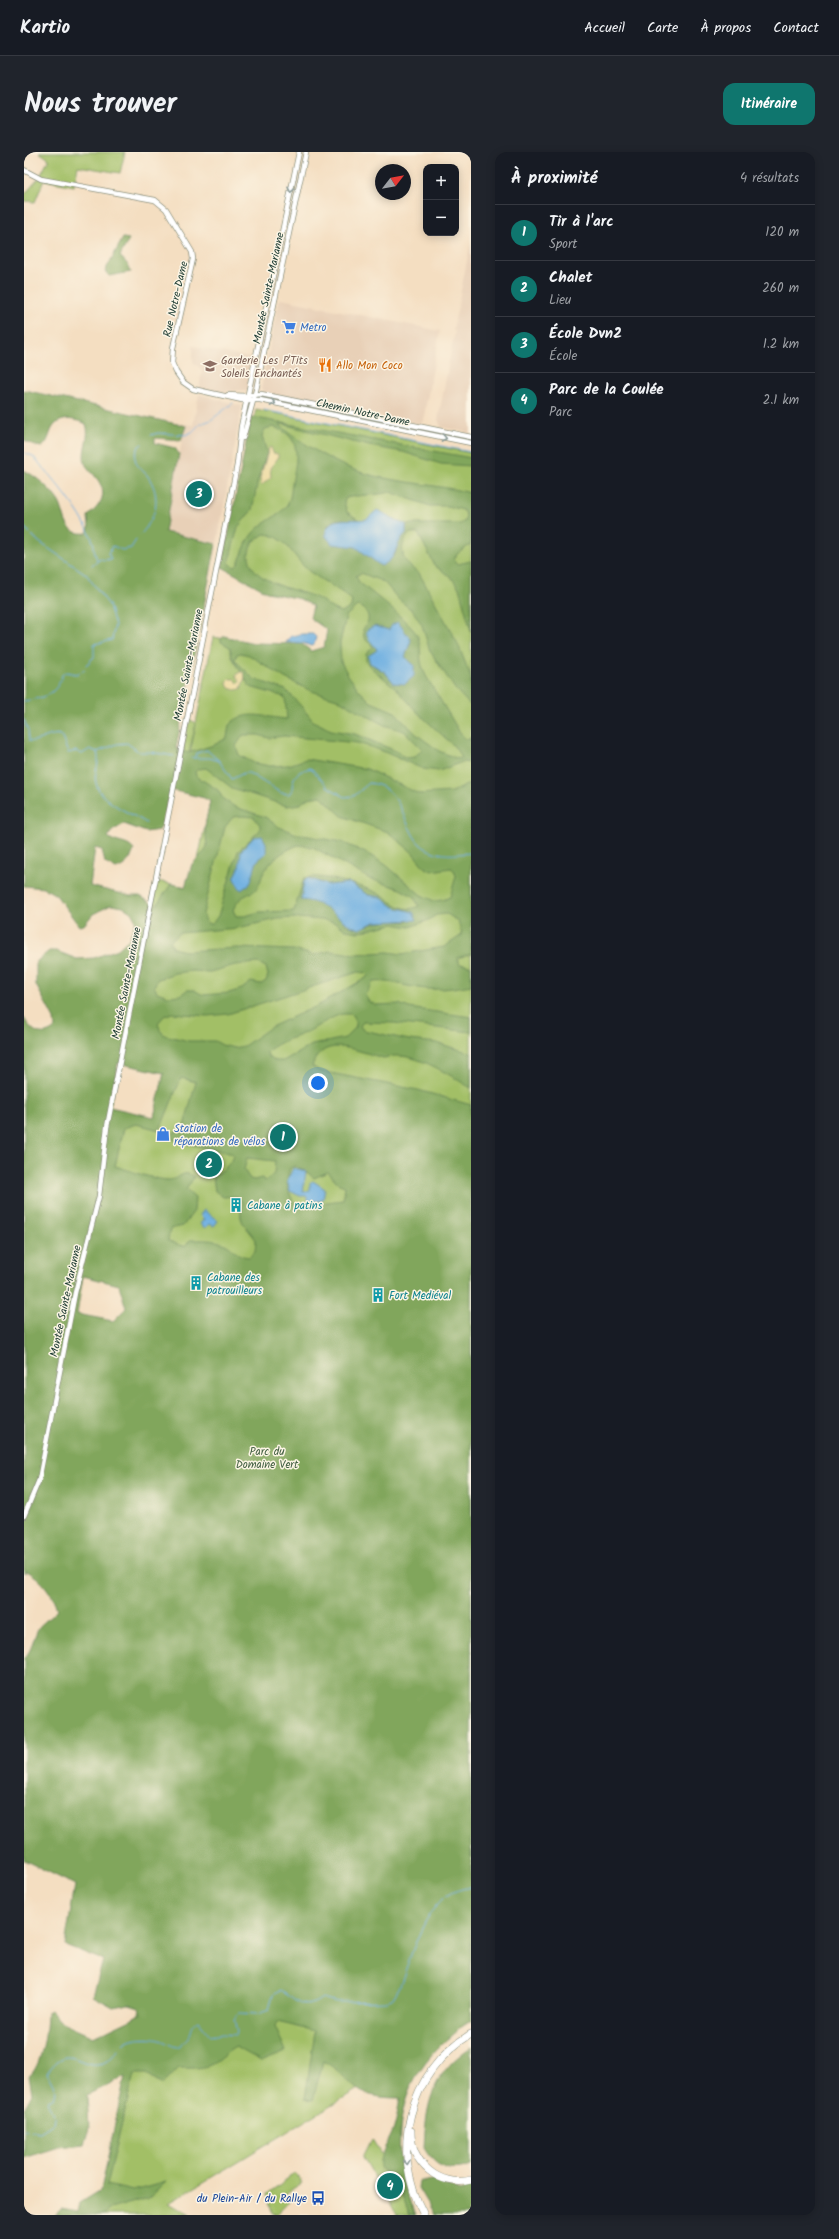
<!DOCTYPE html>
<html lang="fr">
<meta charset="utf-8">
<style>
:root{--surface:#171b24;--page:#20242c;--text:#f1f3f6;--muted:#9ea1a6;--line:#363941;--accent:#0f766e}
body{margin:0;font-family:Kalam,sans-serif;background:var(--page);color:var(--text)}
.controls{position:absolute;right:12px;top:12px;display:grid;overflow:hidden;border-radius:8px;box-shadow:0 2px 10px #0003}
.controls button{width:36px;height:36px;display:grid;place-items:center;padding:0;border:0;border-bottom:1px solid var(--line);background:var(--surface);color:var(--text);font:20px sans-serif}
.compass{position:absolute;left:351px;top:12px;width:36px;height:36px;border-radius:50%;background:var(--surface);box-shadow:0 2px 10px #0003;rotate:59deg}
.you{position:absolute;left:294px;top:931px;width:14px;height:14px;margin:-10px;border:3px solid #fff;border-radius:50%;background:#1a73e8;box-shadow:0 0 0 6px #1a73e833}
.badge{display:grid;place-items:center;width:26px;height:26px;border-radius:50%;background:var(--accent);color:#fff;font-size:13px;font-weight:700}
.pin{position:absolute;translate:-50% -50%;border:2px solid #fff;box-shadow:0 1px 4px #0006}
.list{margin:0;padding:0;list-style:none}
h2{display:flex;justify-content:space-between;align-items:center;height:52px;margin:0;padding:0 16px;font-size:17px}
h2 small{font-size:13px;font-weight:400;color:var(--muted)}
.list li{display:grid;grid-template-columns:26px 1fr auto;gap:12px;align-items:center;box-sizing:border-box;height:56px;padding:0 16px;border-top:1px solid var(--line)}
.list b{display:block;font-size:15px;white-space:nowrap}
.list p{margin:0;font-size:13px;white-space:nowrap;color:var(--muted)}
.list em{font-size:13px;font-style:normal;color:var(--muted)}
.map{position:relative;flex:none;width:447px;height:2063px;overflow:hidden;border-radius:12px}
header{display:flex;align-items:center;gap:24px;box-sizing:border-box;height:56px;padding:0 20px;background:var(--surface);border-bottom:1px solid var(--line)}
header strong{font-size:19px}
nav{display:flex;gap:22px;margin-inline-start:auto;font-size:14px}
.intro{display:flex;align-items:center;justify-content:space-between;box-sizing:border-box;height:96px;padding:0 24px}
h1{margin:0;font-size:28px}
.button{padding:10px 18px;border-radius:12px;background:var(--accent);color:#fff;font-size:14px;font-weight:700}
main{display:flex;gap:24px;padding:0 24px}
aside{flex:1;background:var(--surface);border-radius:12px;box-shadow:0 2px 10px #0003}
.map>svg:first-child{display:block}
.built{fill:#e8d0b7}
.green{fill:#a2bf66;stroke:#607e4d;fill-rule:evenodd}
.forest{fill:#81a65b;stroke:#507248;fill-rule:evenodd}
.sand{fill:#eeda9e;stroke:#868c69}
.water{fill:#6caee1;stroke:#46768a}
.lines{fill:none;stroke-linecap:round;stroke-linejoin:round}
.stream{stroke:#6caee1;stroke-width:1}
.tertiary-casing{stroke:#8a8e7a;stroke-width:6}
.motorway-casing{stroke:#8a8e7a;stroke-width:8}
.tertiary{stroke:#fff;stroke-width:4.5}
.motorway{stroke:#fff;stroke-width:7}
.oneway{stroke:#8f9e9a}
.labels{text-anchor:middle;stroke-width:3;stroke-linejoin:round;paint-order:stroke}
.street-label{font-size:11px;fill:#1f3d34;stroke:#fcf5e5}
.shop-label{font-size:11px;fill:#366cbe;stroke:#fcf5e5;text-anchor:start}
.education-label{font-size:11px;fill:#785e54;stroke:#fcf5e5;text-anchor:start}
.food-label{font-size:11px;fill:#c56008;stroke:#fcf5e5;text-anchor:start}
.culture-label{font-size:11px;fill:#0d838f;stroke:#fcf5e5;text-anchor:start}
.park-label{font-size:11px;fill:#405e40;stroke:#fcf5e5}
.transit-label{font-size:11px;fill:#164399;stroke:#fcf5e5;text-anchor:end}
</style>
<header>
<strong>Kartio</strong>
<nav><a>Accueil</a><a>Carte</a><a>À propos</a><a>Contact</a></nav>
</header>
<div class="intro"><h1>Nous trouver</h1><a class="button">Itinéraire</a></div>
<main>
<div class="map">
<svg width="447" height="2063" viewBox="0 0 447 2063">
<rect width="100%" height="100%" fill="#fcf5e5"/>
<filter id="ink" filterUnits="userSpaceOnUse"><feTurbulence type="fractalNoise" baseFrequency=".025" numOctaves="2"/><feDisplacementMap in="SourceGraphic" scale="8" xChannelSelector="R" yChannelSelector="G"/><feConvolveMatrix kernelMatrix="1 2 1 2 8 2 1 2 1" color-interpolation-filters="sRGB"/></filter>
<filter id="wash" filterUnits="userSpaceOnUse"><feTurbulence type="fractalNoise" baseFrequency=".012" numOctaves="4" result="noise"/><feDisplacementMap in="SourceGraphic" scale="16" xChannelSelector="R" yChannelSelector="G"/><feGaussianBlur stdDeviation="0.9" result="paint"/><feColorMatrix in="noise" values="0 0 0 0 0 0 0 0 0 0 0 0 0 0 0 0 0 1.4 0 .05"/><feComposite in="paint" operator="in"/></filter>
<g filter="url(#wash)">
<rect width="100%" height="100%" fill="#f4dec1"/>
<path class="built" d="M447,89V281L417,275L414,268L431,179L429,178Z
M257,147L416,179L399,269L396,272L240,240L237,237L255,149Z
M169,194L229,207L224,238L193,240L175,237L178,218L169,210Z
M175,242L218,254L193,391L141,380L161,272L169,273Z"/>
<path class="green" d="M15,0H101L96,21L54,14L50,34L20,28L11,50L0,49V43L15,26L25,7Z
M232,257L447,301V1869L145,2051L166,2063H72L191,1503L48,1459L0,1406V1374L8,1361L18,1330L51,1163L89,1171L104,1157L95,1132L59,1123L91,957L130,966L140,921L101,912L133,729L168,736L187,645L152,637L165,567L172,571L189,485L306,504L312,464L225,422L202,414ZM172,572L162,621L191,640L202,660L179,754L143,752L138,776L143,751L177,753L201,660L191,641L160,622Z
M348,1987L393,2063H373L339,2005Z
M271,2021L278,2031L262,2041L267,2048L253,2062L248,2061L243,2042Z"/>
<path class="forest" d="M99,86L105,87L96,104L105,114L107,120L85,124L81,119Z
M0,238L162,274L157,288L131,286V291L151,296L155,302L141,380L192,392L152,596L164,601L190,593L203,586L205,573C221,556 242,566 263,567L261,545L226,535L208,505L206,495L197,490V487L200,484L230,491L278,492L287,499L300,495L303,478L286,466L289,454L276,447L243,440L198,415L227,265L447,306V314L417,312L379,300L345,294L258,272L256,273C279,292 310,312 339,321C374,331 411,332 447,341V392L433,402L430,408L434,412L447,409V479L435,436L427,425L411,414L394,381H386C372,396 379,412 395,421L433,490L447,525V554L431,537L406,499L398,473L389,459L374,447L360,430L337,421L332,424L335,430C348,441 389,472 394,485C399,499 393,507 402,524L438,584L442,587H447V611L438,610L415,619L399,617L356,598L334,591L260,584L245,586L234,583H219L212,594L215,603L230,611L246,614L265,613L282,607L343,617L395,642L428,640L447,631V802L433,806L436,812L447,814V833C431,836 411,839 395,836C379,834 366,828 349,830L341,843L345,850L352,853L375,852L385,856L447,865V880L370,871L339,870L336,874L339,878L385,888L413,891L447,901V936C425,923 387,896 360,906C336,901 300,880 288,914L296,919L394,938L447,953V1868C397,1904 372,1941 376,2005C378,2024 382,2046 392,2063L385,2062L370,2024C340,2019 366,1991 370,1976C373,1966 374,1956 376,1946C363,1946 343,1945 333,1937C319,1926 316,1918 299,1909L289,1948L281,1947L291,1879L253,1870L251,1875L262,1899L237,1909L212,1895C203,1899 196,1909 186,1913C176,1917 166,1916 155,1916L138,1932L123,1922H110L83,2033L109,2039L142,2030L125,2046L86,2057L79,2063H31L37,2057L54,2060L56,2051L77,2038L101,1924L63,1943L65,1976L60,1992L35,1995L0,2006V1957L8,1942L5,1924C18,1915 23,1876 23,1860L26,1858L38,1871L69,1885L117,1862L115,1855L105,1852L89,1855L69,1844L79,1808L41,1793L51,1733L0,1708V1506C9,1498 9,1485 15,1475C17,1472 29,1463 33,1458C30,1442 16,1426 3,1419L0,1421V866C7,879 18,887 31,876L30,867L12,833V810L25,799H32L53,807L70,806L94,797L105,787L112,769L107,760L99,755L87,753L69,762L60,773L55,774L32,743L20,736L0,734V318C13,325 27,337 35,350C42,362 39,384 63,381L65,376L64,364C79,351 85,340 70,323C67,319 62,315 61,311C57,297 67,285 62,272C51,267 37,264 29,275C25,281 25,290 18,295L12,294L0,288ZM249,275C279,284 273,306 268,331C267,337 267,346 264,352C255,365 239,369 229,381C222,389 218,403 214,412L211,415L206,413L205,409L214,375L228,358L234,328L243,301L238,284L241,277ZM366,340L406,354H423L439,358L442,363L441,369L436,372H382V381L374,389L371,403L348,406L303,374L313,367L335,368L323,360L320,350L322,346C338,342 351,344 366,340ZM240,382C263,383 270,408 286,420C300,430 315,437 328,448L327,455L319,460C308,459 304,452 295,447C276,437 228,433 225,405C224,400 227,394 229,390ZM333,454L339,456C346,463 346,470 339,477L340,486L349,495L342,502V509L346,515L373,537L393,560L429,593L438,606L434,607L415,599L392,582L371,560L347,550L335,538L324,523L317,510L316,491L322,464ZM374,471L387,488L381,505L390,513L370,531L361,520L350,514L353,498L349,490L350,474L365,478ZM217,501L225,503L261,526L287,539L313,547L360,573L380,579L398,597L391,605L382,606L372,599L331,582L307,578L289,569L277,554L262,538L230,527L211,508L213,502ZM182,616L208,636L263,654L276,652L284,646L297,644L318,664L364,680L388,700L401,716L408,719L427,716L430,718L432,724L426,745L419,748L410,749L397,743L362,713L344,702L318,690L273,682L255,675L241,665L211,655L199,647L194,638L172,624L171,620L174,617ZM147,638L180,646L186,649L181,674L183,694L181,699L168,712L161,735L147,732L132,754L116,744H106L66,734L71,696L78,698L81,711L92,717C102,714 107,707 110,698C103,689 92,692 84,685L88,679L100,672L122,680L135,678L137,675ZM218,664L230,665L236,673V678L214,699L194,764L188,772H183L180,767L179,762L201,675L209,665ZM274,693L289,695L346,727L374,736L389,744L395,754C378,763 365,746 351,740C336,733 295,721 280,726L270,759L235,760L221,764H212L209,758C216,741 227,744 233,736C236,732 237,726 239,722C247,707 259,699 274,693ZM242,701L233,709L229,719L210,727L215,716ZM283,726L304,733L325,731L344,743L356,745L370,755L389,760L383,770C364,768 352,769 335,777L322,773L317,765L291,749ZM423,762L434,769L438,783L420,795L378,802L364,800L331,802L306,799L289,803L270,798L213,796L161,799L149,796L146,789L156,781L213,776L254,767L273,766L299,768L312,771L322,778L334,780L369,772L386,775L405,768L412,763ZM234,811L242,815L244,823L242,829L237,832L227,830L218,837L205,841L179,843L170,838H163L156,843L144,844L133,840L130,834L134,827L151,821L168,819L186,820L211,813ZM334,820L342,821L344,823L342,826L295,853L247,875L220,894L210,896L198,893L191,889H165L140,883L136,878L134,871L140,864L148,861L183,864L204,862ZM318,862H327L330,864L332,875L321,886L288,893L259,909H252L244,904L243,900C254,889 271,886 285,879C296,873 305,866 318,862ZM94,911L140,921L130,965L86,955ZM157,926L172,930L160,974L148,982V987C168,994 188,996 209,1002C208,1013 197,1019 189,1025L191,1039L199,1045L213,1044L219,1051C212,1070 222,1073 232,1088L231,1099L225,1105C211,1104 210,1096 201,1092C191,1087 177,1088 166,1088L161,1095L144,1089L146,1077L159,1074L170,1059L171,1046L162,1038L170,1025C159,1016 156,1028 144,1028C127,1027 108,1019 91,1014L100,976L112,972L136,978ZM223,1006L251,1009L250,1022L241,1029L238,1026L230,1028L226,1027L220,1018ZM271,1014L280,1018L290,1026L304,1020L315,1032L321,1034L319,1048L272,1054C264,1040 261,1031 266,1016ZM59,1124L95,1133L102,1156L89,1169L53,1162Z
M447,1895V2014C426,2023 410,2014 400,1996C402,1951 408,1921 447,1895Z
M395,2028L411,2029L436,2039L447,2034V2063H410L394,2036Z"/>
<path class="sand" d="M247,295L249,301L254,302V306L246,316L247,325L237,334L236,326L245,296Z
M219,520L221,525L217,537L211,538L205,536L203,532L205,527H210L214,531L216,529L212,523L216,520Z"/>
<path class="water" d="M353,358C364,362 370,370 382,372V381C369,394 375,406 357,414L332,395L308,392L301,383C305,361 327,370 343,367Z
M374,470L387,488L381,505L390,513V524L381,532L370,531L361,520L346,511L344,504L353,498C349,490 341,487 343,478L350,474L365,478L368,473Z
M278,482H289L292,485L290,493L287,494L279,491L261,490L267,484Z
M238,684L242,691V701L233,709L226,732L217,738L210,727L215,716L217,699L230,685Z
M283,726L304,733L325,731L344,743L356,745L370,755L389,760L393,768L351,770L335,777C312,769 306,750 277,748L280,730Z
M269,1016L282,1019L279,1040L286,1038V1031L289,1029L301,1037L299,1047L296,1049H285L282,1044H276L266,1039L263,1029Z
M180,1058L194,1069L190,1074L186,1072L181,1076L176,1072L180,1067L176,1063Z"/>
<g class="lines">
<path class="stream" d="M240,258L447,300
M127,283L134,281L161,283L168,280L176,272L187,268L209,251
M1,301L9,304C31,330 55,355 68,387C71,394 70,401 73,408
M0,375L15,390L62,422L85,453L91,473L88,488L70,492V505L62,513
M117,382C133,364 138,344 123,323C118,318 112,314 111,306C111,302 114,297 115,294L118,292
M68,413L76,406L80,408L87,407L84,401L89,394L98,398L107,396L112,388
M0,549C19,546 33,543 38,523L42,520L52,522L61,518
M0,568L4,578L5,589C14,591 26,580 37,583L44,601L52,599L58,602L66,597L73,600L93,592L103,591L115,600H126L150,604
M73,600C77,611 69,621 72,631C77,652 107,660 122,671
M167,606H186L195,609L208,627L220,621H225L257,641L265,642L268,638C268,624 273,619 287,616L304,635L321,645L330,644L345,631C382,634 378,682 401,696C416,705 431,702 447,701
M170,606L173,601L183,598L195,609
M0,1978L16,1980L30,1971L31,1966L23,1950L30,1946L32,1939L23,1921C45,1890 52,1914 74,1912C90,1911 94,1891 108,1888C115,1886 130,1886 136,1888C143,1890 149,1896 156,1895C157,1889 161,1890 164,1885C169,1880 166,1873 174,1869L186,1884L198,1882L212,1883L213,1880L210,1867L215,1861L233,1862L245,1858L249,1842L257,1838C273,1850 280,1860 298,1846L313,1850L364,1849L369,1846L375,1836C386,1808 397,1764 421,1745C428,1739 438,1737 447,1735"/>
</g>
</g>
<g filter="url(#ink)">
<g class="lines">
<defs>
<path id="tertiary" d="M0,18L17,27L131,48L142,57L168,100L169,107L149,196L148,211L152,220L159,230L169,237L218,248H236L447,291
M204,243L221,244L237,242L447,285
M219,286L232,238L282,0
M0,1364L15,1328L51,1141L75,1044L83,975L213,313L217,275L275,0"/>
<path id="motorway" d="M387,1979C386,2011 416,2036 447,2028
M400,2063C365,1999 384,1920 447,1882"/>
</defs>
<use href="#tertiary" class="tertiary-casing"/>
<use href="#motorway" class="motorway-casing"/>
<use href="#tertiary" class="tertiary"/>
<use href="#motorway" class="motorway"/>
</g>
<defs><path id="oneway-chevron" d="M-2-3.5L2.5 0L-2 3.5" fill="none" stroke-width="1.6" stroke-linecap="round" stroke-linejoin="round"/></defs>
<g class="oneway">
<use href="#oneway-chevron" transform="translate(267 38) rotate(102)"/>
<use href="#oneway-chevron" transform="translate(249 251) rotate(11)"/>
<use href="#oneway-chevron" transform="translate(420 286) rotate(11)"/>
<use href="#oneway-chevron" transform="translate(383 2010) rotate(84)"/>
</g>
</g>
<defs>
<symbol id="supermarket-bare" viewBox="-9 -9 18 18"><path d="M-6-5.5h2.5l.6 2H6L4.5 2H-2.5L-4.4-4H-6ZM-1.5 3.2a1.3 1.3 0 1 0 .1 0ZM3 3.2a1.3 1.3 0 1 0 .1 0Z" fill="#3f7fe0" stroke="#fcf5e5" stroke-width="2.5" paint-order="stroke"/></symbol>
<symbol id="restaurant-bare" viewBox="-9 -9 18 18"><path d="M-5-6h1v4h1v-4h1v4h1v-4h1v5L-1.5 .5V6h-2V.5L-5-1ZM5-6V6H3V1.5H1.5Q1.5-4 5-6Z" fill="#e8710a" stroke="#fcf5e5" stroke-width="2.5" paint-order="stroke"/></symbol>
<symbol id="school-bare" viewBox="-9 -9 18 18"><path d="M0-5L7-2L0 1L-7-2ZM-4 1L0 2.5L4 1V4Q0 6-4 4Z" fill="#8d6e63" stroke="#fcf5e5" stroke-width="2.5" paint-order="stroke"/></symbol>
<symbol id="shop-bare" viewBox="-9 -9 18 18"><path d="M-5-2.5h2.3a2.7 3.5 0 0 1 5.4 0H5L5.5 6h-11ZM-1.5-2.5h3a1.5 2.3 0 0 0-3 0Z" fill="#3f7fe0" stroke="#fcf5e5" stroke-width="2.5" paint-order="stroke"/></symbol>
<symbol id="building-bare" viewBox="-9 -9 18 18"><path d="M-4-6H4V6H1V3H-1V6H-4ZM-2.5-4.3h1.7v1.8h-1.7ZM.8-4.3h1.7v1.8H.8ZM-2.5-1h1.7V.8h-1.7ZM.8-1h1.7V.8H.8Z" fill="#0f9aa8" stroke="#fcf5e5" stroke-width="2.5" paint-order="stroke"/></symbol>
<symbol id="bus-bare" viewBox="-9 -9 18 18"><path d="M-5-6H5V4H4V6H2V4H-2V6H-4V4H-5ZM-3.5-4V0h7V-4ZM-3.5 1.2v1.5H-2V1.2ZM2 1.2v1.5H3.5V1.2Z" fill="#1a4fb4" stroke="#fcf5e5" stroke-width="2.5" paint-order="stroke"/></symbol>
</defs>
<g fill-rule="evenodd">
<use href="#supermarket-bare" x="255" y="165" width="20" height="20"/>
<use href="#restaurant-bare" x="291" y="203" width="20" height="20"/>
<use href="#school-bare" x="176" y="204" width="20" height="20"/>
<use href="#shop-bare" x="129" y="972" width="20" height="20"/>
<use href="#building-bare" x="202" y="1043" width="20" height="20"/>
<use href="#building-bare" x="162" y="1121" width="20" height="20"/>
<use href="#building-bare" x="344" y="1133" width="20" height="20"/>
<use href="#bus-bare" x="284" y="2036" width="20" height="20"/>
</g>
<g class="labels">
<g class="street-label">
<text transform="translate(244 136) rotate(-78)" y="4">Montée Sainte-Marianne</text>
<text transform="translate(151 147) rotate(-77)" y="4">Rue Notre-Dame</text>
<text transform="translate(339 260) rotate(12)" y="4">Chemin Notre-Dame</text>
<text transform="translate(164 513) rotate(-79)" y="4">Montée Sainte-Marianne</text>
<text transform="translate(102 831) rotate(-79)" y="4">Montée Sainte-Marianne</text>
<text transform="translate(41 1149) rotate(-78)" y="4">Montée Sainte-Marianne</text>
</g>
<g class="shop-label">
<text x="276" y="179">Metro</text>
<text x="150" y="980">Station de<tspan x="150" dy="13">réparations de vélos</tspan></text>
</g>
<g class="education-label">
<text x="197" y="212">Garderie Les P'Tits<tspan x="197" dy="13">Soleils Enchantés</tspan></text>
</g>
<g class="food-label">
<text x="312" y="217">Allo Mon Coco</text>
</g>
<g class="culture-label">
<text x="223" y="1057">Cabane à patins</text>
<text x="183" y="1129">Cabane des<tspan x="183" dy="13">patrouilleurs</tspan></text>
<text x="365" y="1147">Fort Mediéval</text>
</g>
<g class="park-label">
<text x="243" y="1303">Parc du<tspan x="243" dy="13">Domaine Vert</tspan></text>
</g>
<g class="transit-label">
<text x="283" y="2050">du Plein-Air / du Rallye</text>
</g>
</g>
</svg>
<div class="controls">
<button>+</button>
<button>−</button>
</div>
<svg class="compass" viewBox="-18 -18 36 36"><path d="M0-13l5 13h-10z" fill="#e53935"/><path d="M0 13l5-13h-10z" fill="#9ea1a6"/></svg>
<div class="you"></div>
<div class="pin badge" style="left:259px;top:985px">1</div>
<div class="pin badge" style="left:185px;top:1012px">2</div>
<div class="pin badge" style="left:175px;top:342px">3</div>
<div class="pin badge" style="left:366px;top:2034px">4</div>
</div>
<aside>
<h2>À proximité<small>4 résultats</small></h2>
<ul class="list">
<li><span class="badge">1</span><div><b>Tir à l'arc</b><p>Sport</p></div><em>120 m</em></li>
<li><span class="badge">2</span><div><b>Chalet</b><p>Lieu</p></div><em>260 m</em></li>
<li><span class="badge">3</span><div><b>École Dvn2</b><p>École</p></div><em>1.2 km</em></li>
<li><span class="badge">4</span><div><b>Parc de la Coulée</b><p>Parc</p></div><em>2.1 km</em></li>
</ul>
</aside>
</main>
